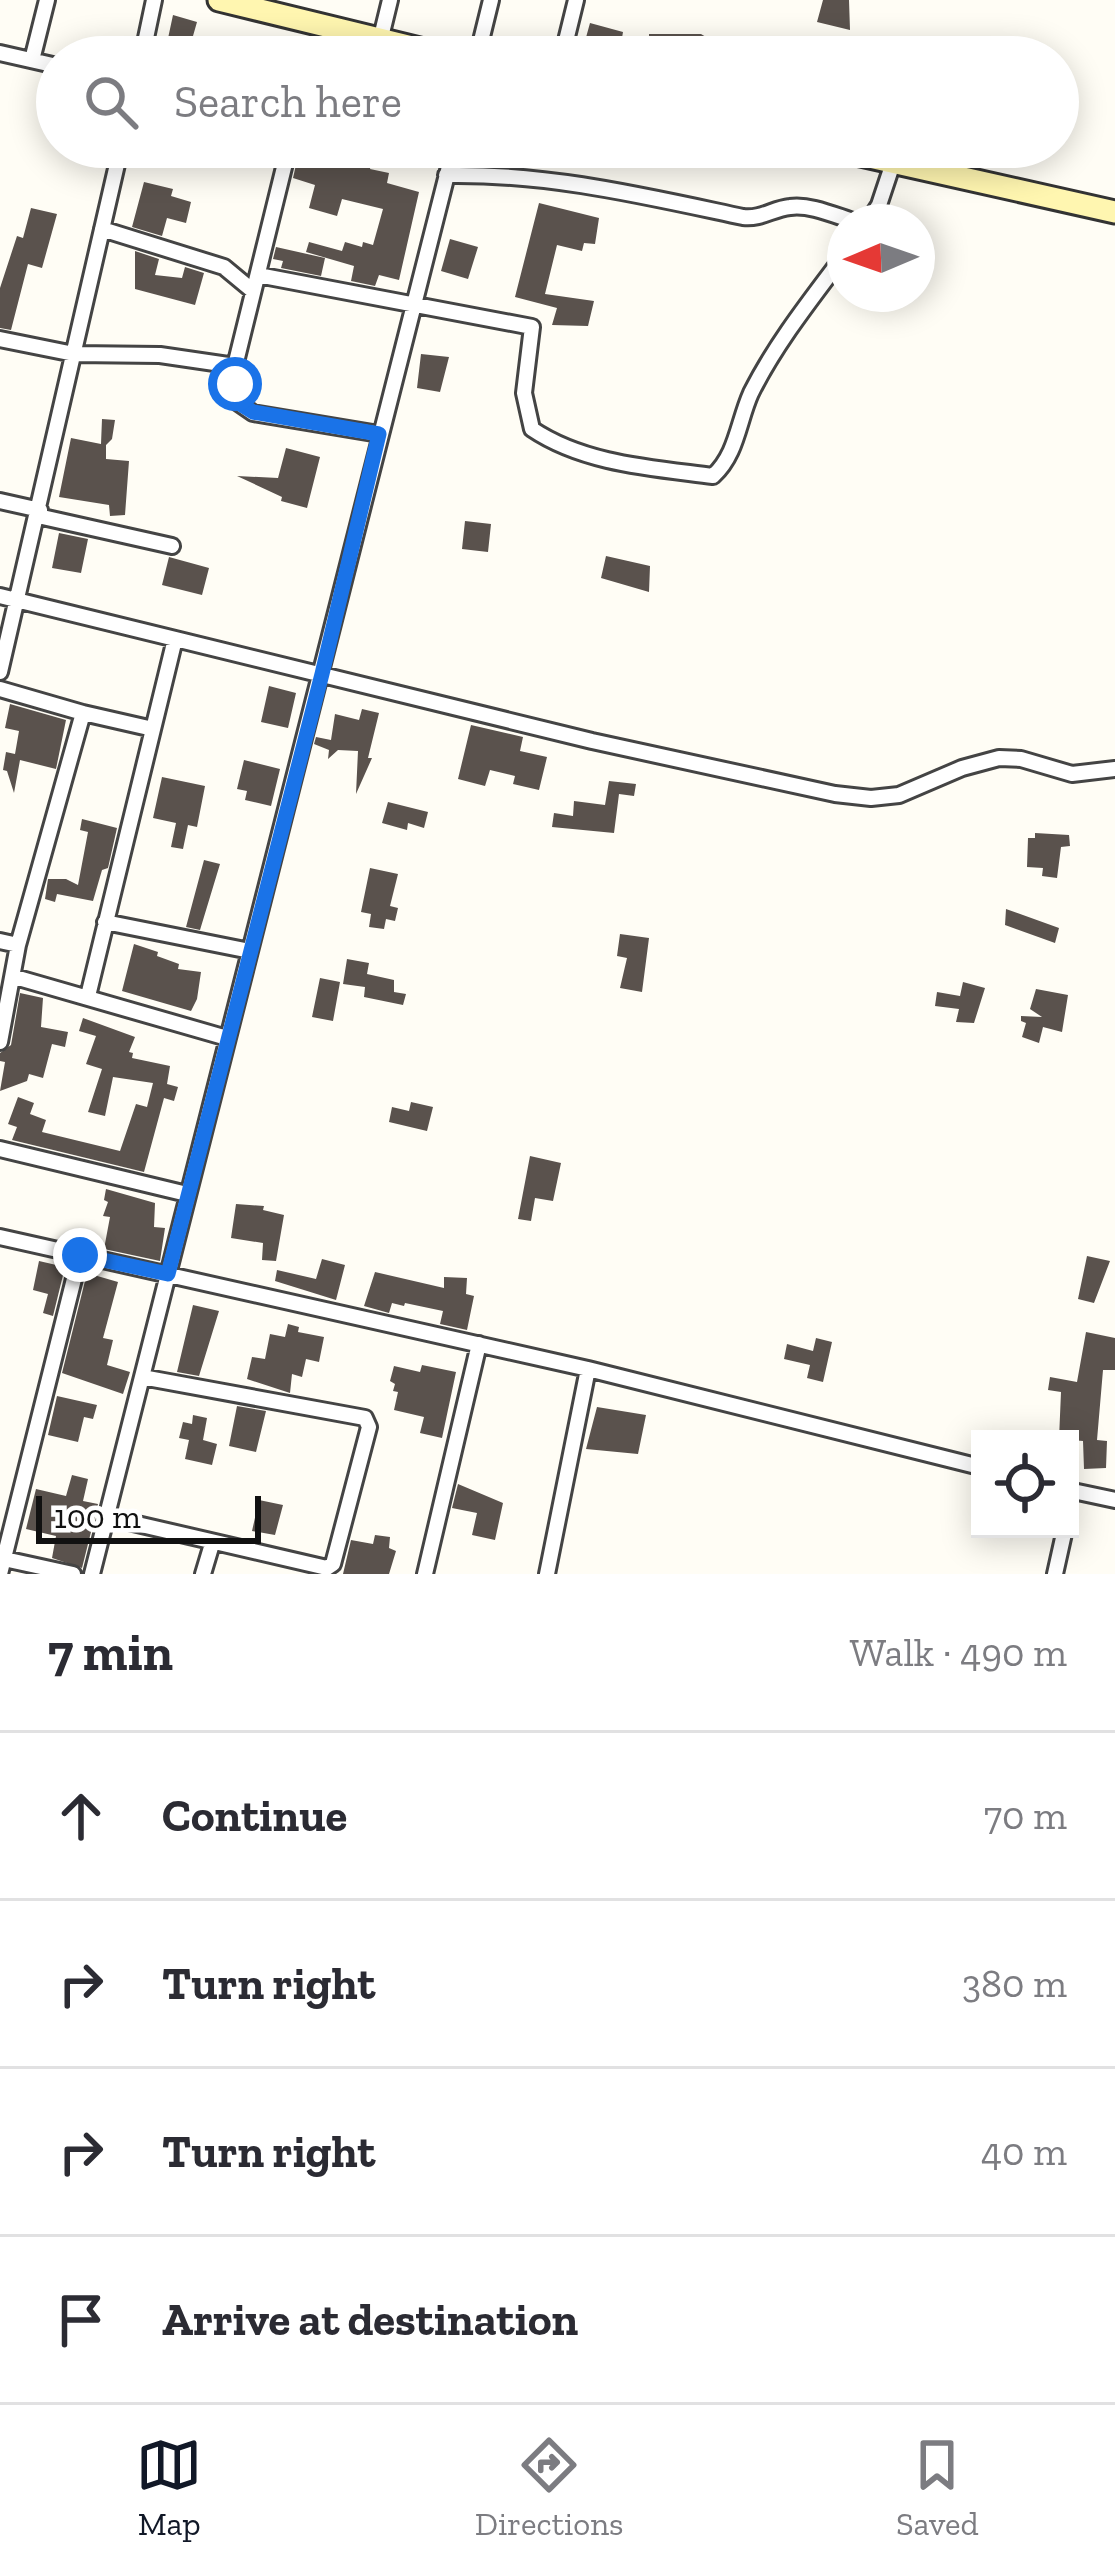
<!DOCTYPE html>
<meta charset="utf-8">
<style>
:root{--surface:#fff;--page:#f2f2f3;--text:#2b2b33;--muted:#7c7c81;--line:#e1e1e2;--accent:#111827}
body{margin:0;font-family:"Zilla Slab",serif;background:var(--page);color:var(--text)}
.controls{position:absolute;right:36px;bottom:36px;display:grid;overflow:hidden;border-radius:0px;box-shadow:0 6px 30px #0003}
.controls button{width:108px;height:108px;display:grid;place-items:center;padding:0;border:0;border-bottom:3px solid var(--line);background:var(--surface);color:var(--text);font:60px sans-serif}
.compass{position:absolute;left:827px;top:204px;width:108px;height:108px;border-radius:50%;background:var(--surface);box-shadow:0 6px 30px #0003;rotate:268deg}
.scale{position:absolute;left:36px;bottom:30px;width:225px;box-sizing:border-box;padding-left:12px;border:6px solid #111;border-top:0;font-size:33px;line-height:42px;white-space:nowrap;color:#111;-webkit-text-stroke:9px #fff;paint-order:stroke}
.stop{position:absolute;width:36px;height:36px;margin:-27px;border:9px solid #1a73e8;border-radius:50%;background:#fff}
.stop.end{background:#1a73e8;border-color:#fff;box-shadow:0 3px 12px #0008}
.list{margin:0;padding:0;list-style:none}
h2{display:flex;justify-content:space-between;align-items:center;height:156px;margin:0;padding:0 48px;font-size:51px}
h2 small{font-size:39px;font-weight:400;color:var(--muted)}
.list li{display:grid;grid-template-columns:78px 1fr auto;gap:36px;align-items:center;box-sizing:border-box;height:168px;padding:0 48px;border-top:3px solid var(--line)}
.list b{display:block;font-size:45px;white-space:nowrap}
.list em{font-size:39px;font-style:normal;color:var(--muted)}
.icon{flex:none;width:66px;height:66px;fill:none;stroke:currentColor;stroke-width:2;stroke-linecap:round;stroke-linejoin:round}
.map{position:relative;flex:none;width:1115px;height:1574px;overflow:hidden}
.search{position:absolute;background:var(--surface);box-shadow:0 6px 30px #0003;left:36px;right:36px;top:36px;height:132px;display:flex;align-items:center;gap:30px;box-sizing:border-box;padding:0 42px;border-radius:66px;color:var(--muted);font-size:45px}
.sheet{height:828px;background:var(--surface)}
nav{display:flex;justify-content:space-around;align-items:center;box-sizing:border-box;height:168px;border-top:3px solid var(--line);background:var(--surface);font-size:33px;color:var(--muted)}
nav a{display:grid;justify-items:center;gap:6px}
nav .on{color:var(--accent)}
.map>svg:first-child{display:block}
.building{fill:#5a524d}
.lines{fill:none;stroke-linecap:round;stroke-linejoin:round}
.street-casing{stroke:#444;stroke-width:20}
.secondary-casing{stroke:#333;stroke-width:27}
.street{stroke:#fff;stroke-width:14}
.secondary{stroke:#fff6b0;stroke-width:21}
.route{stroke:#1a73e8;stroke-width:15}
</style>
<div class="map">
<svg width="1115" height="1574" viewBox="0 0 1115 1574">
<rect width="100%" height="100%" fill="#fffdf5"/>
<path class="building" d="M823,0H849L850,30L817,22Z
M173,15L197,22L187,57H164Z
M590,23L623,32L619,56L582,52Z
M649,34H701L706,37L705,57H649Z
M300,147H354L353,151L373,157L370,169L389,173L387,183L419,192L399,280L379,275L375,286L351,281L354,266L306,252L309,242L342,251L345,242L362,247L363,242L373,245L383,209L342,199L337,216L309,208L315,185L293,178Z
M144,182L173,189L171,196L191,202L186,223L167,218L162,236L132,227Z
M539,203L599,218L595,244L584,243L582,251L557,245L545,294L594,301L588,326L552,325L557,308L515,297Z
M31,208L57,214L42,268L28,264L11,330L0,328V288L17,236L23,238Z
M450,239L478,247L468,279L441,271Z
M276,247L325,258L321,276L281,268L283,261L273,259Z
M135,251L159,259L155,275L182,278L185,267L204,273L195,305L135,289Z
M421,354L449,357L440,392L417,388Z
M102,419L115,420L112,439L106,445V459L129,461L125,515L110,516L109,505L59,497L71,438L101,444Z
M286,448L320,457L307,508L281,501L282,497L237,476L278,478Z
M465,521L491,524L488,552L462,549Z
M59,533L88,539L81,573L52,568Z
M606,556L650,566L649,592L601,578Z
M169,557L209,568L202,595L162,585Z
M269,686L296,693L288,728L261,722Z
M10,704L66,720L56,769L20,760L14,793L7,771L3,770L6,752L15,754L19,731L5,728Z
M362,709L379,713L368,758H372L356,794L358,751L338,750L328,759L329,750L314,744L316,737L331,740L335,714L359,720Z
M471,725L523,737L520,751L547,757L539,790L513,784L515,776L490,770L485,786L458,779Z
M244,760L280,769L271,806L245,800L247,791L237,789Z
M162,777L205,786L197,827L188,825L183,849L171,847L176,823L153,818Z
M609,781L636,784L634,796L619,794L614,833L552,827L554,813L573,816L574,801L605,805Z
M388,802L428,812L424,828L408,823L407,830L382,823Z
M82,819L117,828L108,868L102,870L93,901L57,894L55,902L45,899L48,879H66L78,885L88,832L80,830Z
M1035,833L1069,835L1070,846L1061,847L1057,878L1042,876L1043,868L1027,867L1028,838H1035Z
M204,860L220,864L200,930L186,927Z
M370,868L398,874L390,906L398,908L395,921L386,919L384,929L369,927L371,914L361,912Z
M1006,909L1059,928L1055,943L1005,925Z
M620,934L649,938L642,992L620,988L627,958L617,956Z
M134,944L158,952L157,956L179,964L178,969L201,972L197,999L191,1011L122,991Z
M347,959L369,963L367,974L394,980V992L406,994L403,1005L364,997L365,987L343,984Z
M320,978L340,982L333,1021L312,1017Z
M963,982L985,988L974,1023L956,1022L959,1009L935,1006L937,992L960,996Z
M1036,989L1068,995L1062,1032L1043,1027L1039,1043L1022,1037L1026,1023L1021,1021V1016L1042,1017L1030,1009Z
M20,993L43,998L41,1027L68,1032L65,1047L52,1044L43,1078L29,1074L27,1081L0,1091L5,1062L0,1061V1053L11,1045Z
M83,1018L135,1037L129,1052L133,1053L132,1058L170,1066L167,1084L178,1087L174,1101L164,1098L144,1172L12,1140L17,1127L8,1124L18,1097L34,1103L30,1114L46,1120L42,1132L120,1151L136,1104L147,1107L153,1083L113,1077L105,1116L88,1112L102,1069L86,1064L96,1036L79,1031Z
M411,1102L433,1107L427,1131L389,1122L392,1107L409,1111Z
M530,1156L561,1163L553,1201L535,1198L531,1221L518,1219Z
M106,1189L155,1203L154,1227L165,1228L160,1261L104,1249L110,1217L103,1216L108,1202L104,1200Z
M236,1204L264,1206L263,1210L284,1215L276,1261L262,1260L263,1243L231,1238Z
M1087,1256L1110,1261L1094,1303L1078,1299Z
M322,1259L345,1265L336,1300L275,1281L277,1270L316,1279Z
M39,1261L65,1267L53,1316L43,1313L48,1294L33,1290Z
M375,1272L444,1288V1277L467,1278L466,1294L474,1296L467,1330L440,1324L443,1311L405,1303L404,1306L392,1303L389,1313L364,1306Z
M87,1273L118,1282L103,1338L113,1340L107,1365L130,1372L123,1394L62,1373Z
M193,1305L219,1311L199,1376L177,1372Z
M288,1324L299,1327L298,1332L324,1337L319,1362L306,1359L302,1377L292,1374L290,1393L247,1379L252,1357L265,1359L270,1334L285,1337Z
M1086,1332L1115,1338V1370H1103L1097,1440L1107,1441L1106,1468L1084,1469L1083,1441L1059,1439L1061,1392L1048,1390L1050,1377L1077,1382Z
M816,1338L832,1342L823,1382L807,1378L810,1365L784,1359L787,1344L813,1351Z
M422,1365L456,1372L442,1438L420,1433L424,1417L394,1410L398,1392L393,1391L395,1384L390,1381L394,1366L420,1372Z
M57,1396L97,1405L93,1419L84,1417L78,1442L48,1435Z
M237,1406L266,1411L256,1452L229,1446Z
M597,1407L646,1415L638,1454L586,1449Z
M193,1415L207,1418L203,1440L217,1444L212,1465L185,1459L189,1440L179,1438L183,1422L192,1424Z
M72,1475L88,1479L83,1501L98,1504L82,1568L52,1558L56,1536L26,1529L36,1489L66,1496Z
M458,1484L503,1503L495,1540L472,1535L477,1513L452,1508Z
M259,1500L283,1505L275,1535L252,1531Z
M375,1535L390,1537L389,1548L396,1551L389,1574H343L351,1540L373,1544Z"/>
<g class="lines">
<defs>
<path id="street" d="M381,37L390,0
M0,53L57,66
M142,57L154,0
M477,57L491,0
M562,57L576,0
M32,60L47,0
M289,147L235,366L237,402L253,413L379,434
M416,147L452,155
M446,175C548,173 644,196 743,217C762,219 772,209 790,207C811,204 836,216 856,222
M868,222L879,205L893,163
M102,229L224,267L253,291
M258,275L532,327L524,393L532,429C584,464 652,468 713,476C737,454 738,422 751,393C776,343 812,298 845,254
M0,339L74,354L160,355L235,366
M0,501L40,510
M38,516L172,546
M0,596L592,741L835,794L871,798L899,795L962,768L999,758L1021,759L1072,774L1115,769
M0,672L121,147
M0,689L83,713
M105,922L250,951
M0,941L18,945
M15,977L227,1038
M88,996L175,639
M0,1042L18,945L83,713L153,729
M0,1149L187,1194
M0,1237L588,1369L547,1574
M588,1369L980,1467
M1073,1491L1115,1500
M107,1517L327,1568L333,1564L369,1427L365,1418L142,1377
M0,1558L73,1574
M0,1574L80,1255
M92,1574L454,147
M203,1574L212,1544
M425,1574L479,1344
M1055,1574L1065,1529"/>
<path id="secondary" d="M219,0L453,57
M825,147L1115,212"/>
</defs>
<use href="#street" class="street-casing"/>
<use href="#secondary" class="secondary-casing"/>
<use href="#street" class="street"/>
<use href="#secondary" class="secondary"/>
</g>
<g class="lines">
<path class="route" d="M80,1255L168,1274L322,674L379,434L253,412L237,402L235,384"/>
</g>
</svg>
<div class="controls">
<button><svg class="icon" aria-label="locate" viewBox="0 0 24 24"><circle cx="12" cy="12" r="6"/><path d="M12 2v4M12 18v4M2 12h4M18 12h4"/></svg></button>
</div>
<svg class="compass" viewBox="-18 -18 36 36"><path d="M0-13l5 13h-10z" fill="#e53935"/><path d="M0 13l5-13h-10z" fill="#7c7c81"/></svg>
<div class="scale">100 m</div>
<div class="stop" style="left:235px;top:384px"></div>
<div class="stop end" style="left:80px;top:1255px"></div>
<div class="search"><svg class="icon" aria-label="search" viewBox="0 0 24 24"><circle cx="10" cy="10" r="6"/><path d="M15 15l6 6"/></svg>Search here</div>
</div>
<section class="sheet">
<h2>7 min<small>Walk · 490 m</small></h2>
<ul class="list">
<li><svg class="icon" aria-label="ahead" viewBox="0 0 24 24"><path d="M12 20V5M6 11l6-6 6 6"/></svg><div><b>Continue</b></div><em>70 m</em></li>
<li><svg class="icon" aria-label="right" viewBox="0 0 24 24"><path d="M7 20v-9h11M14 6l5 5-5 5"/></svg><div><b>Turn right</b></div><em>380 m</em></li>
<li><svg class="icon" aria-label="right" viewBox="0 0 24 24"><path d="M7 20v-9h11M14 6l5 5-5 5"/></svg><div><b>Turn right</b></div><em>40 m</em></li>
<li><svg class="icon" aria-label="arrive" viewBox="0 0 24 24"><path d="M6 21V4h12l-3 4 3 4H6"/></svg><div><b>Arrive at destination</b></div></li>
</ul>
</section>
<nav>
<a class="on"><svg class="icon" aria-label="map" viewBox="0 0 24 24"><path d="M3 6l6-2 6 2 6-2v14l-6 2-6-2-6 2zM9 4v14M15 6v14"/></svg>Map</a>
<a><svg class="icon" aria-label="directions" viewBox="0 0 24 24"><path d="M12 3l9 9-9 9-9-9zM9 14v-3h6M13 9l2 2-2 2"/></svg>Directions</a>
<a><svg class="icon" aria-label="saved" viewBox="0 0 24 24"><path d="M7 4h10v16l-5-4-5 4z"/></svg>Saved</a>
</nav>
